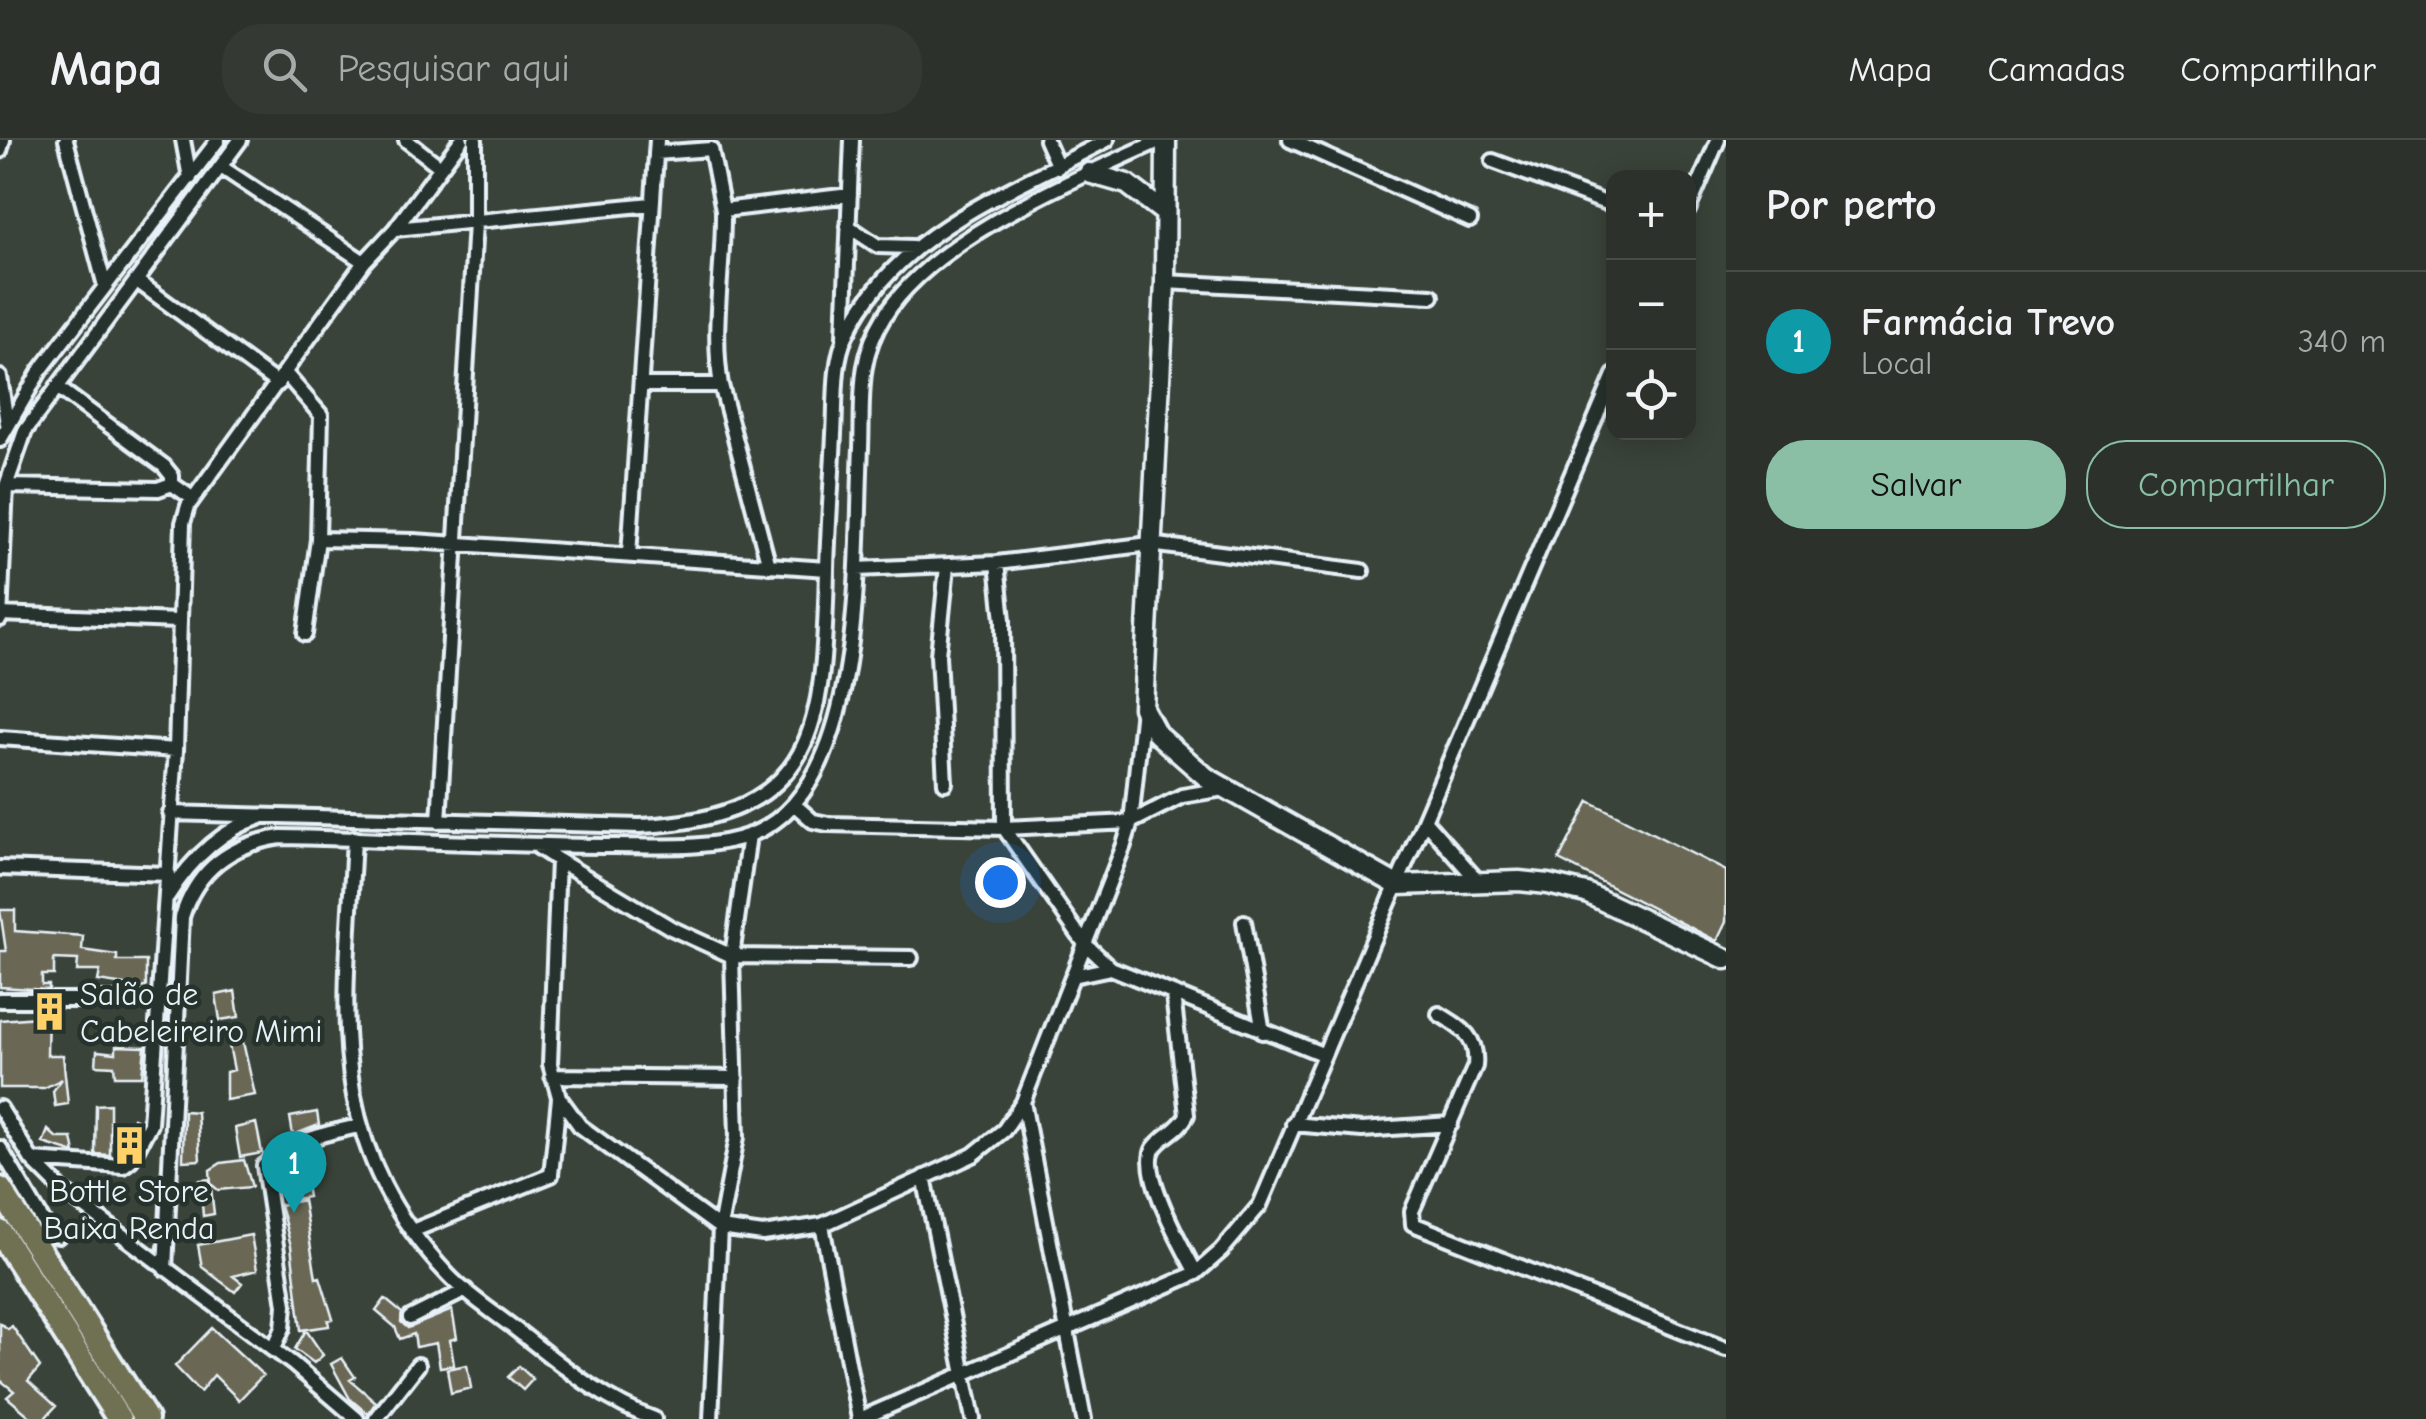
<!DOCTYPE html>
<html lang="pt">
<meta charset="utf-8">
<style>
:root{--surface:#2c322b;--page:#343a33;--text:#f1f3f6;--muted:#a6aaa9;--line:#484d47;--accent:#8abfa5}
body{margin:0;font-family:"Comic Neue",sans-serif;background:var(--page);color:var(--text)}
.controls{position:absolute;right:30px;top:30px;display:grid;overflow:hidden;border-radius:20px;box-shadow:0 5px 25px #0003}
.controls button{width:90px;height:90px;display:grid;place-items:center;padding:0;border:0;border-bottom:2px solid var(--line);background:var(--surface);color:var(--text);font:50px sans-serif}
.you{position:absolute;left:1000px;top:742px;width:35px;height:35px;margin:-25px;border:8px solid #fff;border-radius:50%;background:#1a73e8;box-shadow:0 0 0 15px #1a73e833}
.badge{display:grid;place-items:center;width:65px;height:65px;border-radius:50%;background:var(--accent);color:#fff;font-size:32px;font-weight:700}
.pin{position:absolute;translate:-50% -82px;filter:drop-shadow(0 2px 5px #0008)}
.pin::after{content:'';position:absolute;top:52px;width:35px;height:30px;background:inherit;clip-path:polygon(0 0,100% 0,50% 100%)}
.list{margin:0;padding:0;list-style:none}
h2{display:flex;justify-content:space-between;align-items:center;height:130px;margin:0;padding:0 40px;font-size:42px}
h2 small{font-size:32px;font-weight:400;color:var(--muted)}
.list li{display:grid;grid-template-columns:65px 1fr auto;gap:30px;align-items:center;box-sizing:border-box;height:140px;padding:0 40px;border-top:2px solid var(--line)}
.list b{display:block;font-size:38px;white-space:nowrap}
.list p{margin:0;font-size:32px;white-space:nowrap;color:var(--muted)}
.list em{font-size:32px;font-style:normal;color:var(--muted)}
.actions{display:flex;gap:20px;padding:30px 40px}
.actions a{flex:1;padding:22px 0;border:2px solid var(--accent);border-radius:40px;text-align:center;font-size:35px;color:var(--accent)}
.actions .main{background:var(--accent);color:#111}
.icon{flex:none;width:55px;height:55px;fill:none;stroke:currentColor;stroke-width:2;stroke-linecap:round;stroke-linejoin:round}
.map{position:relative;flex:none;width:1726px;height:1279px;overflow:hidden}
header{display:flex;align-items:center;gap:60px;box-sizing:border-box;height:140px;padding:0 50px;background:var(--surface);border-bottom:2px solid var(--line)}
header strong{font-size:48px}
nav{display:flex;gap:55px;margin-inline-start:auto;font-size:35px}
.search{width:700px;height:90px;background:var(--page);display:flex;align-items:center;gap:25px;box-sizing:border-box;padding:0 35px;border-radius:40px;color:var(--muted);font-size:38px}
main{display:flex}
aside{flex:1;background:var(--surface)}
.map>svg:first-child{display:block}
.building{fill:#6a6854;stroke:#e8f1f8;stroke-width:2.5}
.lines{fill:none;stroke-linecap:round;stroke-linejoin:round}
.street-casing{stroke:#e8f1f8;stroke-width:20}
.secondary-casing{stroke:#e8f1f8;stroke-width:25}
.highway-casing{stroke:#e8f1f8;stroke-width:30}
.street{stroke:#26332d;stroke-width:12}
.secondary{stroke:#26332d;stroke-width:18}
.highway{stroke:#706f52;stroke-width:22}
.labels{text-anchor:middle;stroke-width:9;stroke-linejoin:round;paint-order:stroke}
.poi-label{font-size:32px;fill:#e8f1f8;stroke:#26332d;text-anchor:start}
</style>
<header>
<strong>Mapa</strong>
<div class="search"><svg class="icon" aria-label="search" viewBox="0 0 24 24"><circle cx="10" cy="10" r="6"/><path d="M15 15l6 6"/></svg>Pesquisar aqui</div>
<nav><a>Mapa</a><a>Camadas</a><a>Compartilhar</a></nav>
</header>
<main>
<div class="map">
<svg width="1726" height="1279" viewBox="0 0 1726 1279">
<rect width="100%" height="100%" fill="#3a4339"/>
<filter id="ink" filterUnits="userSpaceOnUse"><feTurbulence type="fractalNoise" baseFrequency=".01" numOctaves="2"/><feDisplacementMap in="SourceGraphic" scale="20" xChannelSelector="R" yChannelSelector="G"/><feConvolveMatrix kernelMatrix="1 2 1 2 8 2 1 2 1" color-interpolation-filters="sRGB"/></filter>
<g filter="url(#ink)">
<path class="building" d="M1589,661L1726,731V782L1717,801L1559,720Z
M0,770H15V791L83,796L82,810L117,815V821H146V847L125,850V845L98,841L100,831H77L78,820L54,819V835H42V845H49V850L0,847V811H6Z
M235,851L239,877L220,880L216,855Z
M37,870H48L47,915H63L68,964L55,966L53,951L62,939L44,948H0V880L37,877Z
M243,902L255,955L226,960V932L234,930L229,905Z
M116,906L145,907L142,936H115L114,926L96,925L97,911L116,913Z
M110,964V1015L95,1014L96,965Z
M184,971L197,972L200,1020L183,1021Z
M317,972L319,985L293,995L290,977Z
M133,978L140,981L119,1016Z
M256,983L262,1013L240,1017L235,988Z
M48,990L57,998H72L75,1013L43,1003Z
M244,1020L252,1047L218,1050L211,1044L210,1030L221,1023Z
M303,1029L308,1057L295,1059L290,1031Z
M210,1039L214,1074L203,1076L200,1040Z
M303,1060L316,1138L320,1137L333,1179L328,1180L329,1186L301,1190L291,1106L280,1065Z
M251,1095L257,1130L233,1136L242,1143L235,1152L202,1127L198,1105Z
M385,1159L402,1173L401,1182L408,1188L452,1170L457,1198L450,1200L454,1225L440,1227L436,1203L416,1207L414,1194L400,1199L395,1187L376,1171Z
M0,1183L8,1189L12,1186L40,1227L28,1241L56,1266L44,1279H33L7,1257L14,1251L0,1240Z
M212,1188L263,1235L239,1260L214,1235L200,1252L175,1226Z
M306,1190L323,1215L314,1223L295,1209Z
M342,1218L355,1237L350,1240L376,1262L368,1274L350,1259L331,1224Z
M467,1225L471,1248L451,1253L447,1229Z
M519,1226L533,1239L523,1250L508,1237Z"/>
<g class="lines">
<defs>
<path id="street" d="M66,0L105,146
M183,0L190,38
M406,0L439,26
M1046,0L1058,27
M1290,0L1470,80
M0,11L3,0
M656,13L711,9L723,70L850,55
M1493,21L1614,66
M221,27L364,122
M1688,70L1718,0
M848,86L878,106L913,107
M395,89L652,64
M137,141L278,244
M1165,142L1432,156
M844,197L852,0
M285,233L321,275L318,399L414,401L827,429
M0,237L7,283
M641,245H721L769,426
M721,245C711,188 724,129 723,70
M57,247L164,326L172,336V344L192,358
M0,300L40,231L218,0
M6,346L158,349L172,344
M629,415L657,0
M997,423L1003,480L1004,688L1085,804L1111,828L1322,914
M857,429L997,423L1150,404L1362,431
M0,474L177,481
M0,479L6,346L25,291L240,0
M305,494L318,399
M0,598L176,610
M945,643L938,515L947,426
M796,666L813,681L828,684L1004,688L1131,682L1182,656L1224,649
M170,673L640,686C822,678 823,582 827,430C828,385 832,339 834,294C836,265 833,222 846,196C895,91 1011,52 1107,0
M439,681L475,83V0
M1425,681L1478,741
M354,698C346,870 320,999 448,1135C467,1155 492,1171 514,1188C558,1222 601,1260 654,1279
M538,707L558,720L550,924L559,957L580,986L720,1088L763,1094L822,1085L973,1015L1004,990L1023,962L1124,705L1131,682L1143,568
M558,720L671,788L732,816L911,818
M0,728L169,734
M168,756C190,721 220,690 261,677
M1244,782L1263,892
M1073,836L1111,828
M1173,855L1187,975C1179,991 1163,995 1154,1008C1139,1033 1184,1109 1196,1133
M0,860H157
M1439,874C1462,888 1478,897 1475,926L1412,1071L1413,1084L1726,1209
M552,936L736,938
M1023,962L1084,1279
M0,968L32,1020L62,1050L293,1224L357,1279
M1293,984L1362,990L1451,984
M0,1008L47,1088L58,1096
M32,1020L123,1026L131,1020L150,984L176,610L183,383L188,366L364,122L395,89L461,0
M924,1037L973,1279
M822,1085L859,1279
M412,1091L551,1035L559,958
M165,1129L182,777C197,728 232,704 281,697C393,699 503,706 615,706C656,706 710,710 750,695C869,649 855,414 861,308C863,258 857,220 884,177C932,98 1078,38 1161,0
M410,1178L466,1150
M273,1210L283,1188L285,1165L264,1026C294,1001 321,994 359,986
M376,1279L418,1225
M711,1279L720,1088L737,997L732,816L749,695
M860,1279L1196,1133L1221,1111L1260,1065L1614,235"/>
<path id="secondary" d="M1166,0L1165,142L1143,568L1157,594L1206,637L1397,745L1519,741L1548,744L1586,753L1726,819
M1089,33L1127,44L1165,73"/>
<path id="highway" d="M0,1049L146,1279
M0,1092L119,1279"/>
</defs>
<use href="#street" class="street-casing"/>
<use href="#secondary" class="secondary-casing"/>
<use href="#highway" class="highway-casing"/>
<use href="#street" class="street"/>
<use href="#secondary" class="secondary"/>
<use href="#highway" class="highway"/>
</g>
</g>
<defs>
<symbol id="building-bare" viewBox="-9 -9 18 18"><path d="M-4-6H4V6H1V3H-1V6H-4ZM-2.5-4.3h1.7v1.8h-1.7ZM.8-4.3h1.7v1.8H.8ZM-2.5-1h1.7V.8h-1.7ZM.8-1h1.7V.8H.8Z" fill="#ffd166" stroke="#26332d" stroke-width="2.5" paint-order="stroke"/></symbol>
</defs>
<g fill-rule="evenodd">
<use href="#building-bare" x="22" y="844" width="55" height="55"/>
<use href="#building-bare" x="102" y="978" width="55" height="55"/>
</g>
<g class="labels">
<g class="poi-label">
<text x="80" y="865">Salão de<tspan x="80" dy="37">Cabeleireiro Mimi</tspan></text>
<text x="129" y="1062" text-anchor="middle">Bottle Store<tspan x="129" dy="37">Baixa Renda</tspan></text>
</g>
</g>
</svg>
<div class="controls">
<button>+</button>
<button>−</button>
<button><svg class="icon" aria-label="locate" viewBox="0 0 24 24"><circle cx="12" cy="12" r="6"/><path d="M12 2v4M12 18v4M2 12h4M18 12h4"/></svg></button>
</div>
<div class="you"></div>
<div class="pin badge" style="left:294px;top:1073px;background:#0f9aa8">1</div>
</div>
<aside>
<h2>Por perto<small></small></h2>
<ul class="list">
<li><span class="badge" style="background:#0f9aa8">1</span><div><b>Farmácia Trevo</b><p>Local</p></div><em>340 m</em></li>
</ul>
<div class="actions"><a class="main">Salvar</a><a>Compartilhar</a></div>
</aside>
</main>
